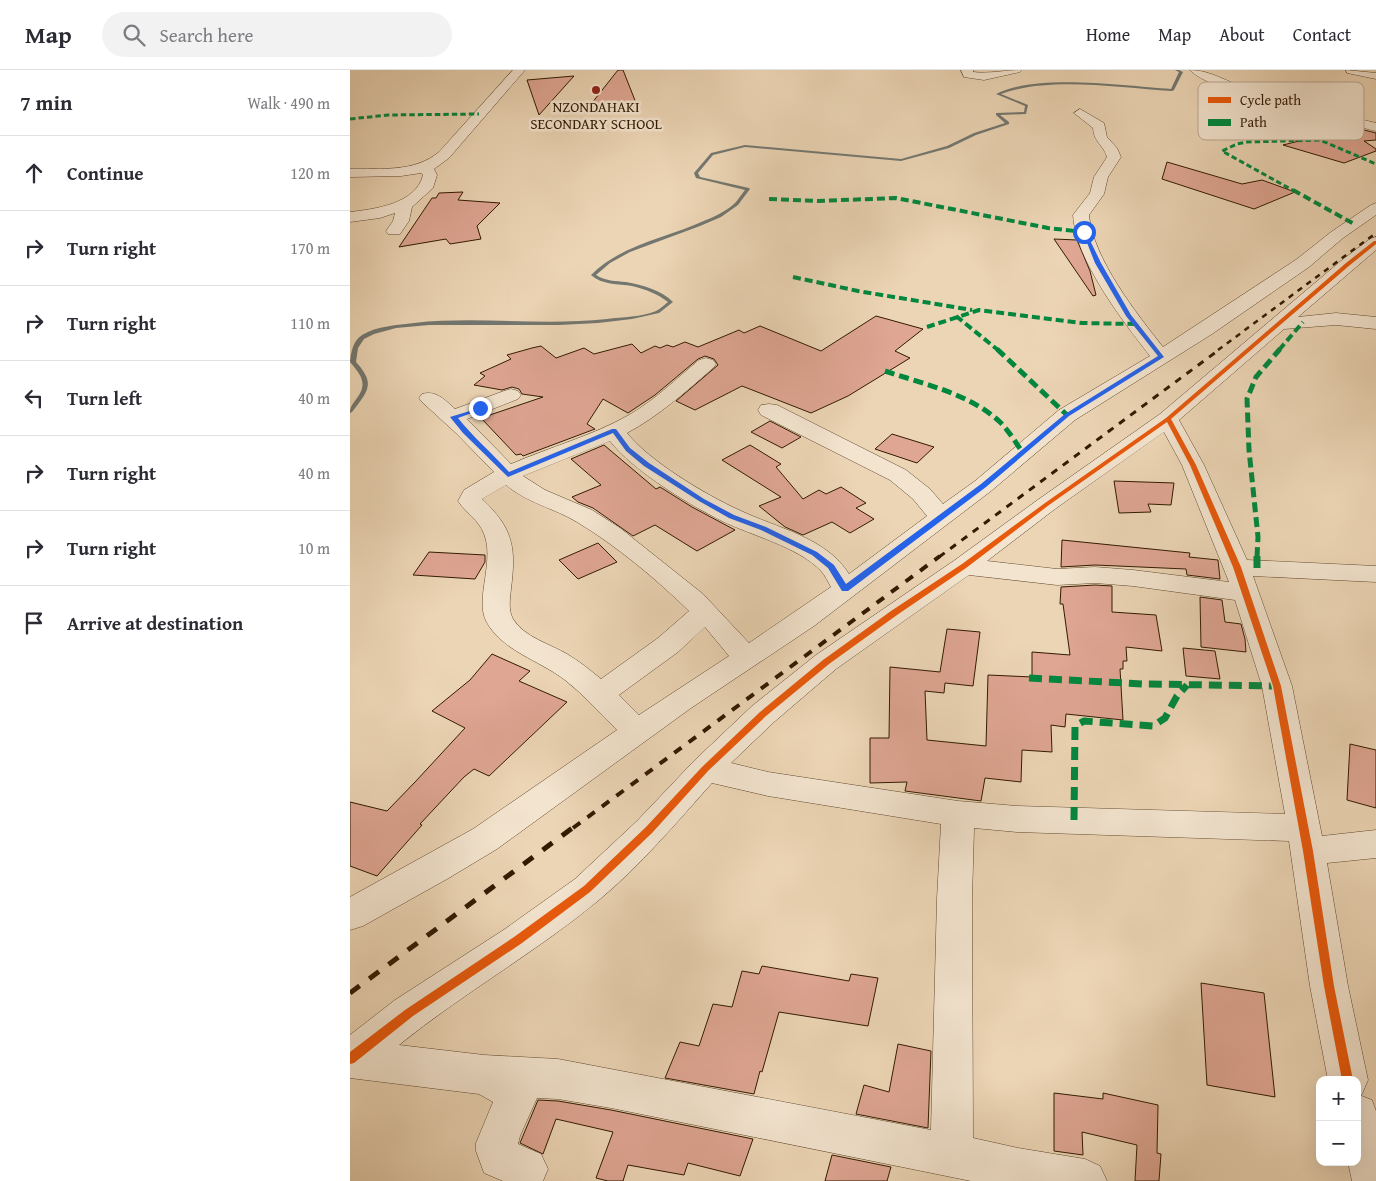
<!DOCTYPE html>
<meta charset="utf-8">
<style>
:root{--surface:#fff;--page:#f2f2f3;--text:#2b2b33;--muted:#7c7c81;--line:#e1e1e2}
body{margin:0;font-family:"Gentium Book Plus",serif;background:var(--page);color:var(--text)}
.controls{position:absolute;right:15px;bottom:15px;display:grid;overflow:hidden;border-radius:10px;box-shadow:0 5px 20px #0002}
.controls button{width:45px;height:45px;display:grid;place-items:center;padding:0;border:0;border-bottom:1px solid var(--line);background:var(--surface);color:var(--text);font:25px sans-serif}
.stop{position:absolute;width:15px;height:15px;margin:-11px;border:4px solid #2563eb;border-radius:50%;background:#fff}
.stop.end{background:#2563eb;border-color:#fff;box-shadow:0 1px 5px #0008}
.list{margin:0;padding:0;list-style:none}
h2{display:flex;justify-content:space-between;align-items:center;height:65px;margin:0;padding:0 20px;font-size:21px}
h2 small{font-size:16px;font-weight:400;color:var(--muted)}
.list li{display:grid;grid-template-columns:32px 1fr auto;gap:15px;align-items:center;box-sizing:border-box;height:75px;padding:0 20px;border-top:1px solid var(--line)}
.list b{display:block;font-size:19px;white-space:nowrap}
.list em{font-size:16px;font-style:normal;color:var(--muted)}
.icon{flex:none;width:28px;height:28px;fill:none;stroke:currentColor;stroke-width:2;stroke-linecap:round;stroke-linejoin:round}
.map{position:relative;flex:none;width:1026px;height:1111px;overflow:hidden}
header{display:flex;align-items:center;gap:30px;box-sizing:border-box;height:70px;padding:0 25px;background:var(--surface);border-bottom:1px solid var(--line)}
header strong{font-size:24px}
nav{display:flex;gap:28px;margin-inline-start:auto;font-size:18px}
.search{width:350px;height:45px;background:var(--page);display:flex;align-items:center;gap:12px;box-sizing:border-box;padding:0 18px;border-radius:28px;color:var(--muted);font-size:19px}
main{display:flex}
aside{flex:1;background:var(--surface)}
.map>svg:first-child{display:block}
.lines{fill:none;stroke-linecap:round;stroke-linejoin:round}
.stream{fill:#737770;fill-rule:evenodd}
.building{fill:#dfa693;stroke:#321a01}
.minor-casing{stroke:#60492e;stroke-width:1}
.minor{fill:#f3e4cf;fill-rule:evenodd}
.rail-far3{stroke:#321a01;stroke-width:2.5;stroke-dasharray:5.5 5.5;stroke-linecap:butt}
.rail-far2{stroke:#321a01;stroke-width:3;stroke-dasharray:7 7;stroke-linecap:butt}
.rail-far1{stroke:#321a01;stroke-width:4;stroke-dasharray:9 9;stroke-linecap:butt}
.rail{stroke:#321a01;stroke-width:5;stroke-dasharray:12 12;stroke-linecap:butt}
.quiet-far3{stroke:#00873e;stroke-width:3;stroke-dasharray:5.5 3;stroke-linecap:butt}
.quiet-far2{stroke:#00873e;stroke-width:4;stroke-dasharray:8 4;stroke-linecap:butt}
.quiet-far1{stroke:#00873e;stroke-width:5;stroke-dasharray:10 5;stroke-linecap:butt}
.quiet{stroke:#00873e;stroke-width:7;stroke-dasharray:13 7;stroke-linecap:butt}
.cycleway-casing{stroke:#f3e4cf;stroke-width:3}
.cycleway{fill:#e8590c;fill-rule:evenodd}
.route{fill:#2563eb}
.poi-dot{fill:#8f2418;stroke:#f3e4cf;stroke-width:2}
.labels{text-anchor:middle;stroke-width:5;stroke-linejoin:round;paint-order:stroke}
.far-poi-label{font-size:15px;fill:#321a01;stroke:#f3e4cf}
.key{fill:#f3e4cf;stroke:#b9a791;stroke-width:1}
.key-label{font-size:14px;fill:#321a01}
</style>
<header>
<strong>Map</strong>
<div class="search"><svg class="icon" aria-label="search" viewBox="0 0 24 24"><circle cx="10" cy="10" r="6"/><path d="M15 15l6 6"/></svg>Search here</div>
<nav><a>Home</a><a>Map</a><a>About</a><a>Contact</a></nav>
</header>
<main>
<aside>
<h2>7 min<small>Walk · 490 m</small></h2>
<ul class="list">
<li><svg class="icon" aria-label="ahead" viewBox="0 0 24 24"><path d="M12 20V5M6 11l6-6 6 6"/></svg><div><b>Continue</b></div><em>120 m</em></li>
<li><svg class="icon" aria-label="right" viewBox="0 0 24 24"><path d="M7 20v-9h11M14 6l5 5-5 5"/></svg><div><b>Turn right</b></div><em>170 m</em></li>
<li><svg class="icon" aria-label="right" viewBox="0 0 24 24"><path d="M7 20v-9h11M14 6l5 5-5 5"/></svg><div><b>Turn right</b></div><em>110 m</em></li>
<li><svg class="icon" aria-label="left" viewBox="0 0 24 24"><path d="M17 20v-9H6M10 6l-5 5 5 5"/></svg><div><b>Turn left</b></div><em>40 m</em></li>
<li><svg class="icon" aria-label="right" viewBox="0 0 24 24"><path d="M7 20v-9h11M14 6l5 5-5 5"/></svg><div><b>Turn right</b></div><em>40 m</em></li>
<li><svg class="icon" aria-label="right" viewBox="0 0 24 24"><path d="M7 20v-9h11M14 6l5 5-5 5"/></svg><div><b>Turn right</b></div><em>10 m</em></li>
<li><svg class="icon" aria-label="arrive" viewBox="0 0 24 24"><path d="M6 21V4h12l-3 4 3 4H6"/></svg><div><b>Arrive at destination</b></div></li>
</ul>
</aside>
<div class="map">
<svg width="1026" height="1111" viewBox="0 0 1026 1111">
<rect width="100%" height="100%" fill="#ecd5b5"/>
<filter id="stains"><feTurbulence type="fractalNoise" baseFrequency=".004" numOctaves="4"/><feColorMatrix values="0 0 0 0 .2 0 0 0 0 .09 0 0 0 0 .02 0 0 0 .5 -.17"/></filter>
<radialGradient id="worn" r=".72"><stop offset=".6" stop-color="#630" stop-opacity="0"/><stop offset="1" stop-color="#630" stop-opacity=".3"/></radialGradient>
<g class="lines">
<path class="stream" d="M825,0H829L833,2L824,20L822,21C770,18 700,6 651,24L678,35L676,44L650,45L659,52V54L626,65L599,78L551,91L395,77L363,85L348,103L350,107L399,118L400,119L388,135L371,147L350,156L280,182L260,193L246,205C255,211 266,211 276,212C293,215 311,220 323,232L309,243L282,249L248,253L209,255H79L46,258L24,264L14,269L8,278L6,292C26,314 18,321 2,342L0,343C0,336 3,334 7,328C18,313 11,305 0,292C1,282 3,271 12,265C27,256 47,255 64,253C127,246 193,256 257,249C272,247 292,247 306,241C310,239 314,235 318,232C308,224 295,219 282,216C268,214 252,215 241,205C272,174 317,168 356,150C366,146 378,140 386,132C389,128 392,124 395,120L346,108L344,103L361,83L395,75L551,89L597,76L624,63L655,53L646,45V43L674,42L675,36L646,24C686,3 775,16 821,19L829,2Z"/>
</g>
<path class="building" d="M268,0H273L288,38L234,43Z
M224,6L189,45L177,10Z
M951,44L1026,63V70L1014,71L1026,79V81L994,93L933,75L949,71L906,58Z
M817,92L892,114L912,110L945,122L904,139L812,109Z
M113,122L108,130L150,133L127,156L131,169L100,174L96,169L49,177L82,128H86L89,123Z
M704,169L727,170L740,201L746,225L743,226Z
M526,246L573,259L545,281L560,288L498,326L461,343L392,316L345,340L326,331L368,295L364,289L355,286L348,289L305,325L278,343L253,329L237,354L245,359L173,386L171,384L166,385L131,348L193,327L172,324L169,319L162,317L152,320L124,315L135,306L130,303L161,289L157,285L182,278L191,276L206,288L234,278L244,284L282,274L291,283L305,276L310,278L317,275L323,277L335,272L348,277L389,260L394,263L410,256L471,281Z
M420,351L451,367L432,378L401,362Z
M542,364L584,377L567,393L525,379Z
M254,375L306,419L310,417L342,437L385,460L347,481L305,455L283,466L243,438L228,432L222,427L251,415L221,389Z
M400,375L431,394L426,397L453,429L469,420L476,424L491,417L516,433L506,438L524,449L500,463L482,452L453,465L435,457L409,436L431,427L372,390Z
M764,411L824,413L821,435L798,434L801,442L769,443Z
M712,470L840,483L839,487L868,490L870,509L837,505L836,499L745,495L711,497Z
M248,473L267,492L228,509L209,490Z
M79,482L135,485V492L125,509L63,505Z
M745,515L762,516V542L806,545L812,581L776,577L777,591H773V599H770L773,650L716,644L715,657L701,655L702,682L672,680L671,712L635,708L631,731L555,721L557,712L520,713V668H539L540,597L590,602L597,559L630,562L623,616L595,613L594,623L575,621L577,670L636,676L638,605L682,607V582L720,585L713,534H710L711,517Z
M850,527L872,530L875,552L891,554L895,569L896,582L851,577Z
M833,578L865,581L870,609L836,606Z
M142,584L180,601L169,611L217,632L139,706L124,699L114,707L70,754L72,755L27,806L0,796V732L37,741L66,711L115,658L82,641L120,610Z
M1000,674L1026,680V738L997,730Z
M412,896L499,911L501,904L528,908L518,956L429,942L412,1002L410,1001L404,1024L315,1008L330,972L349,976L363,934L382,937L392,901L409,904Z
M851,913L914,923L925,1027L857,1015Z
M548,974L581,981L578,1058L506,1044L514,1015L539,1022Z
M704,1023L753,1029V1023L808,1035L807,1083L811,1084L809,1111H785L787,1075L732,1062L733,1085L704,1081Z
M188,1030L208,1031L261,1040L403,1069L390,1106L338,1093L334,1105L278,1095L273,1111H258L246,1108L263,1062L206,1049L193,1084L170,1073Z
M482,1085L541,1097L537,1111H475Z"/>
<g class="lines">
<defs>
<path id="minor" d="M163,0H175L99,88L84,99L87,105L83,118L62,137L59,151L50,164H38L36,161L43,151L45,143L30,148L0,152V142C25,139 66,134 73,105L71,103L51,106L0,107V99C31,98 64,103 89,82Z
M611,0H623V2C639,4 655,0 672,0L670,2L634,10L614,7Z
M840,0C861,0 879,13 898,19C940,32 983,43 1026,53V61C991,52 860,23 840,0Z
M996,0L1026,3V9L997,3Z
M730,39L754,53L757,67L767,78L771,87L758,107L754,124L739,145C743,189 787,244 813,277L947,189L981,162L1021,135L1026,133V145L993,168L959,197L862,264L725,350L641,421L464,556L341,638L147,779L97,809L13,856L0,860V827L123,759L267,660C250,643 234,625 215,610C189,590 152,581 136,551C125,528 145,491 134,464C129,450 116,443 108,431L114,420L144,402L107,364L72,332L69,328L72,324C86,320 95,330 105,339L154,321L161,319L168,321L171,325L168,329L117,349L161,394C200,377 242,366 279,345C305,330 326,309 349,290L356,288L363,290L366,294L363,298C335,322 309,346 277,363C299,391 356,425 389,440C426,458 476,467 499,504L577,446L563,429L540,410L411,345L408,340L411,335L419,334L427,335L556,400L580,419L593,434L625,411L709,340L800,286C772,250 726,191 723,145L740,123L744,107L757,87C753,74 744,73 743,58L724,43ZM260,371C282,400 338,434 372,451C400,465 449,477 471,501C475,505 478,512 481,517L399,573L353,524L270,458L242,440L195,420L173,406ZM156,415C177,433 204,438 227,452C267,476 306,509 339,541L308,568L251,609C240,600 229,591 217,584C200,574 174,567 163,549C158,540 160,528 161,519C166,478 164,459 132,429ZM355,557L379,586L289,645L269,625L328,582Z
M1026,167V180L948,247L986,243L1026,247V259L986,255L934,259L829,350L854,395L897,490L1026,496V512L903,506L942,616L972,766L1026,760V788L977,793L998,916L1018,1010L1012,1024L1009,1025L1022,1030L1026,1041V1111H1002L998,1092H1007V1010H978L960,916L939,771L667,762L624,758L622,829L623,1068L668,1078L735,1089L750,1096L757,1111H621L261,1038L208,1029L187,1028L170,1066L168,1074L191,1084L198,1099L193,1111H153L134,1103L126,1081V1073L143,1032L129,1024L0,1008V965L45,930L155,859L225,809L287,751L344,691L402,636L466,585L605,490L689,429L810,344L992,190L1020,169ZM814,362L832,395L879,512L783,500L745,497L707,499L637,491L705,439ZM619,505L707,515L745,513L783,516L885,530L912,616L935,744L667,736L608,731L418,702L381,693L424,652L486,599ZM362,713L418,726L591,754L587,829L581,1060L208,989L134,985L49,975C113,923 185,883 249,830C290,796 326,753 362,713Z"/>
</defs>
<use href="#minor" class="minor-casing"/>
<use href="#minor" class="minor"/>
<path class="rail-far3" d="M868,280L1026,163"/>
<path class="rail-far2" d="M589,487L870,279"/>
<path class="rail-far1" d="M223,758L590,486"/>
<path class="rail" d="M0,923L225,756"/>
<path class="quiet-far3" d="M0,49L38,45L129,44
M946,122L872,81L887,74L897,72L970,70L1026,94"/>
<path class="quiet-far2" d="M943,120L1004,154
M419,129L467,131L546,128L698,158L734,162
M443,207L508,221L622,240
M606,246L648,280
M577,257L629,240L732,253L785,254
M929,280L953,252"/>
<path class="quiet-far1" d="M647,279L717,345
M535,301C574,314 620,324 650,352C659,361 666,373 673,383
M907,487L908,467L899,380L897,329L906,307L930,279"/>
<path class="quiet" d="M907,498V486
M679,608L794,614L927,616
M724,750L725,656L734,651L803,656L815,648L827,626L837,615"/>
<defs>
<path id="cycleway" d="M1024,171H1026V174L1000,195L821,349L846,395L891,497L931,616L963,781L984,916L1003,1010H992L974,916L953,781L923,616L883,497L840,395L817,352L699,435L616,498L547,545L479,594L416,646L358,701L302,763L240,822L172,873L63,946L4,993L0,994V982L55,940L164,867L234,816L296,757L352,697L410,642L473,590L541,541L612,494L695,433L816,348L996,193Z"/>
</defs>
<use href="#cycleway" class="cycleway-casing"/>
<use href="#cycleway" class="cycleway"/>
</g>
<path class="route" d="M732,160L736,162L751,193L781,245L814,287L719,346L636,417L498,521H492L478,498L462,485L411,460L379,448L349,431L294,396L276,381L263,363L158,407L113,363L100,347L133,337V339L108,348C123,367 142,383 159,402L262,359H266L280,378L299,393L354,429L384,445L416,457L467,482L484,495L496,514L631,414L715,344L808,286L776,246L745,193Z"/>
<circle class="poi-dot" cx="246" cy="20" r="5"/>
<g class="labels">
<g class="far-poi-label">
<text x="246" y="42">NZONDAHAKI<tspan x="246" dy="17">SECONDARY SCHOOL</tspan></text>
</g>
</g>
<rect x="848" y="12" width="166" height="58" rx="8" class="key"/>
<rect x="858" y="27" width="23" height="6" fill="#e8590c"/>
<rect x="858" y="49" width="23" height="7" fill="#00873e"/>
<g class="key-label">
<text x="890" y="35">Cycle path</text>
<text x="890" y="57">Path</text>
</g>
<rect width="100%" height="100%" filter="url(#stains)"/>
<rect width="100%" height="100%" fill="url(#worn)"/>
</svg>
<div class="controls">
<button>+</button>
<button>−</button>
</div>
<div class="stop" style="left:734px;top:162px"></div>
<div class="stop end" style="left:130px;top:338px"></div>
</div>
</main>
